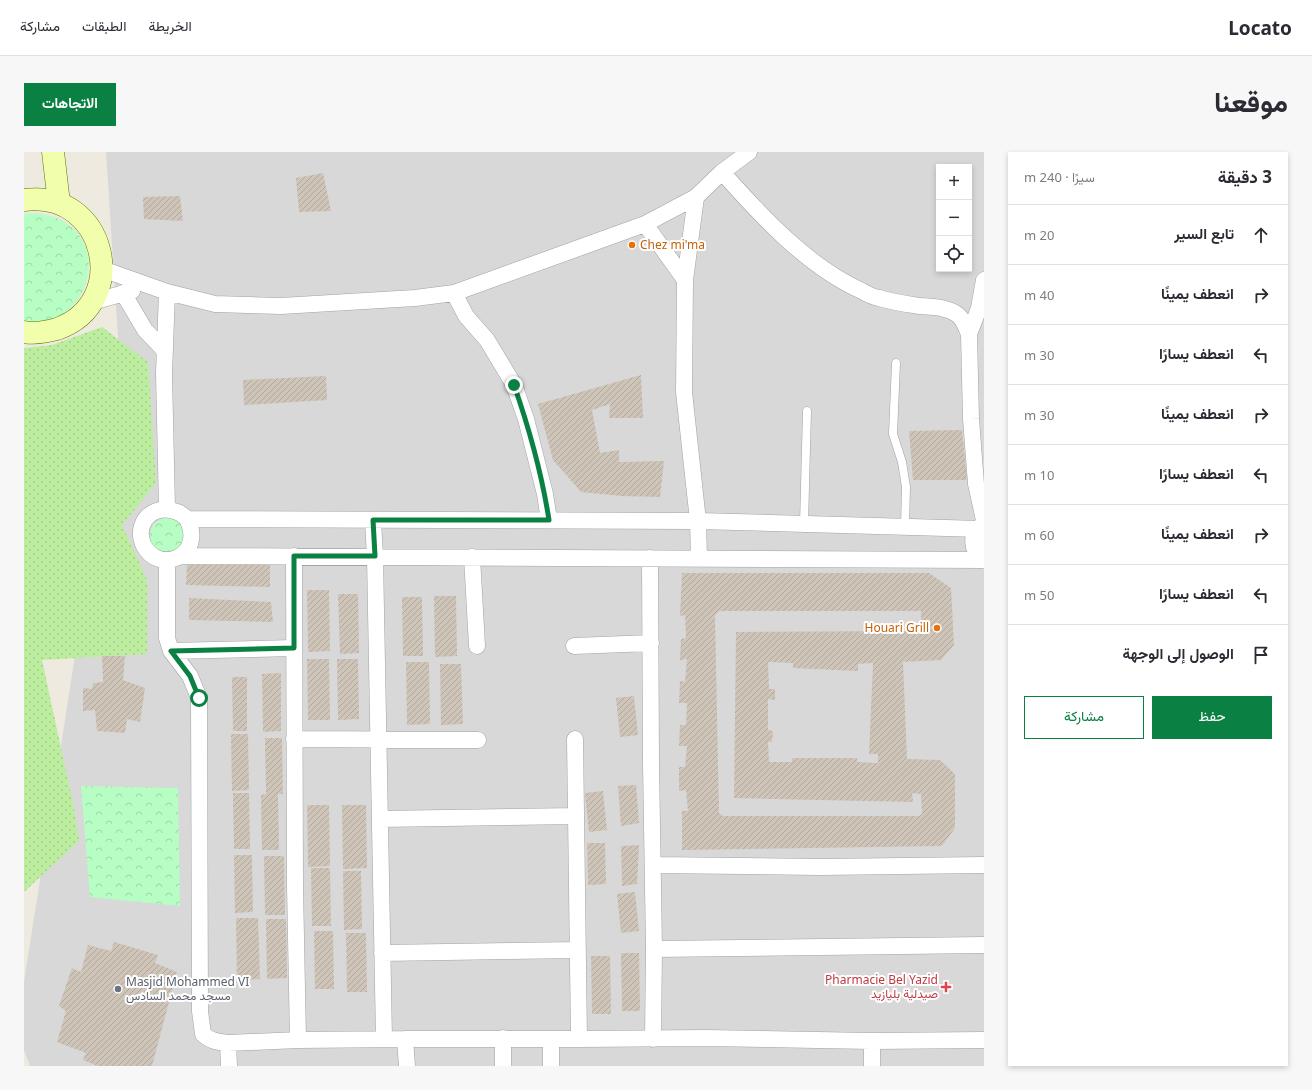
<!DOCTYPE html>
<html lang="ar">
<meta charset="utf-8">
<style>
:root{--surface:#fff;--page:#f7f7f7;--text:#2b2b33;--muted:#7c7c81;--line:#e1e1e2;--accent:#0b8043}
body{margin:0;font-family:"Noto Sans",Vazirmatn,sans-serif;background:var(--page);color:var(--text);direction:rtl}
.controls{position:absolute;right:12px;top:12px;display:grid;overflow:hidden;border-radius:0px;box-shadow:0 2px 6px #0003}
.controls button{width:36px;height:36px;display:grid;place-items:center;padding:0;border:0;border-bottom:1px solid var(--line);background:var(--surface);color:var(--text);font:20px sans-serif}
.stop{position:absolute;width:12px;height:12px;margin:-9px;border:3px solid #0b8043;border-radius:50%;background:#fff}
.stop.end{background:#0b8043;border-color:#fff;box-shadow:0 1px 4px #0008}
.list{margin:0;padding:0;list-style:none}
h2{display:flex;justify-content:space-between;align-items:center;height:52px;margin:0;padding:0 16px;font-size:17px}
h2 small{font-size:13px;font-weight:400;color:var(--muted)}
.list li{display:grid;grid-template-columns:26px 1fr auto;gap:12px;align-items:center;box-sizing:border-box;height:60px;padding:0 16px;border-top:1px solid var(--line)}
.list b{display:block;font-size:15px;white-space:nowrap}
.list em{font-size:13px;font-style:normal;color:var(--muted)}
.actions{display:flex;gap:8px;padding:12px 16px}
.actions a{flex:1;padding:9px 0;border:1px solid var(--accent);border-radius:0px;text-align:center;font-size:14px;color:var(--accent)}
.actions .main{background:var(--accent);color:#fff}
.icon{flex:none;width:22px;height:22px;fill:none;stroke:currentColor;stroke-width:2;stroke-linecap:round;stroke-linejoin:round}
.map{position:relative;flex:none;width:960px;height:914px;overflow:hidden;direction:ltr;border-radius:0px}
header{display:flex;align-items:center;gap:24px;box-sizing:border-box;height:56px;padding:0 20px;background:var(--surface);border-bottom:1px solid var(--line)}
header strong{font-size:19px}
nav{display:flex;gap:22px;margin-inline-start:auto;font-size:14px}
.intro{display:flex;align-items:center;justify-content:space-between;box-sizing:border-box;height:96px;padding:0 24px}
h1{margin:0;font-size:28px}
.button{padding:10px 18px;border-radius:0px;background:var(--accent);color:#fff;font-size:14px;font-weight:700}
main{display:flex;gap:24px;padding:0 24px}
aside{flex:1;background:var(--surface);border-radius:0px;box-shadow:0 2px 6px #0003}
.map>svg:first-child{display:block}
.residential{fill:#d9d8d8;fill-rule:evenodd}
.grass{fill:url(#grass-dots)}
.park{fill:url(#park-crowns)}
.building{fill:url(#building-hatch);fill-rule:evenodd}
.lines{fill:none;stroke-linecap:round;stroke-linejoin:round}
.service-casing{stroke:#a2a2a2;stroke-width:9}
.minor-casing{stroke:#a2a2a2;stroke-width:17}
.tertiary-casing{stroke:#a2a2a2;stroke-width:22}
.secondary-casing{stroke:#5a7400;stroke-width:23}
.service{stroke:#fff;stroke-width:8}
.minor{stroke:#fff;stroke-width:16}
.tertiary{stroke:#fff;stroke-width:21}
.secondary{stroke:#f1ffac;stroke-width:22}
.route{stroke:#0b8043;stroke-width:5}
.food-dot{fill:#e8710a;stroke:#fff;stroke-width:1.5}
.health-dot{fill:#e0444e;stroke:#fff;stroke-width:1.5}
.worship-dot{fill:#6b7280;stroke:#fff;stroke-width:1.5}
.labels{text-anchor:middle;stroke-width:4;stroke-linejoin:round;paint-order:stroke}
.food-label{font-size:12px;fill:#c56008;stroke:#fff;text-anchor:start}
.health-label{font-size:12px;fill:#be3a42;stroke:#fff;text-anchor:end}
.worship-label{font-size:12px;fill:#5b616d;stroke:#fff;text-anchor:start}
</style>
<header>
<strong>Locato</strong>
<nav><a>الخريطة</a><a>الطبقات</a><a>مشاركة</a></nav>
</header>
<div class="intro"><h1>موقعنا</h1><a class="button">الاتجاهات</a></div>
<main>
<aside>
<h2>3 دقيقة<small>سيرًا · 240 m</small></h2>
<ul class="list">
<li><svg class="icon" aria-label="ahead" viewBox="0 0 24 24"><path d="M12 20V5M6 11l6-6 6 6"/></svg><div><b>تابع السير</b></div><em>20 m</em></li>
<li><svg class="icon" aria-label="right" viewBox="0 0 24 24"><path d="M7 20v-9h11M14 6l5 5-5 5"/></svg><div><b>انعطف يمينًا</b></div><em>40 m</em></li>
<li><svg class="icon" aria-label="left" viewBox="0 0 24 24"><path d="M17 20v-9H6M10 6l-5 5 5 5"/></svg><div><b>انعطف يسارًا</b></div><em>30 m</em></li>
<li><svg class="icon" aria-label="right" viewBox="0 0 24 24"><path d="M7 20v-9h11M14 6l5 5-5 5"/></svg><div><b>انعطف يمينًا</b></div><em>30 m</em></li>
<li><svg class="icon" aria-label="left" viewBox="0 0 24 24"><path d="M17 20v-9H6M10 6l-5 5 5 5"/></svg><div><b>انعطف يسارًا</b></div><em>10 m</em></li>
<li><svg class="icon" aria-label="right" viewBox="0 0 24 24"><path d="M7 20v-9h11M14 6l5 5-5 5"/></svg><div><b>انعطف يمينًا</b></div><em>60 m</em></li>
<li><svg class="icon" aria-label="left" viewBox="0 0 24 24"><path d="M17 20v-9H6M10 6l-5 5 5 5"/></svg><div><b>انعطف يسارًا</b></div><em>50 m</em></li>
<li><svg class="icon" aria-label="arrive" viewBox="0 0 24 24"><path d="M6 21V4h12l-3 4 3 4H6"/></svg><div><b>الوصول إلى الوجهة</b></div></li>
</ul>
<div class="actions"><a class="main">حفظ</a><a>مشاركة</a></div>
</aside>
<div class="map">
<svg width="960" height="914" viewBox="0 0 960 914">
<defs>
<pattern id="grass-dots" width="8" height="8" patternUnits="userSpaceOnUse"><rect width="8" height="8" fill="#bdee9f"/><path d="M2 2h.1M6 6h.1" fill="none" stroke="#a2cc88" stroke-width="1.8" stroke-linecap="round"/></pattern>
<pattern id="park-crowns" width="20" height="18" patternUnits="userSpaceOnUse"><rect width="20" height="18" fill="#b6fec3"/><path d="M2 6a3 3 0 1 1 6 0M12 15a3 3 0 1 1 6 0" fill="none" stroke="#9cd9a7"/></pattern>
<pattern id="building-hatch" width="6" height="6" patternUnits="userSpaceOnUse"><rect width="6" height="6" fill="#cec4b8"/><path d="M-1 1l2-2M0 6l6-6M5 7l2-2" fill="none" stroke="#b0a89e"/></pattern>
</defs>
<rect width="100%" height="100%" fill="#eeeadf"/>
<path class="residential" d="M82,0H960V914H6L0,898V830L96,216ZM915,15H945V117H915Z"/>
<path class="grass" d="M78,175L124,210L132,331L98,373L123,428V502L18,508L50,656L55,689L0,740V196L28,193Z"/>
<path class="park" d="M0,62C11,60 22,62 33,66C91,91 63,181 0,168Z
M144,365L156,369L162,381L154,398C150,399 145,401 141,401C123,400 118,370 144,365Z
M57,634L154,636L156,754L66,745Z"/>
<path class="building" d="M299,21L307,59L275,60L272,26Z
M156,44L159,69L120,67L119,45Z
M617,223L619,266H585L586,252L568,258L576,301L595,298V310L640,309L636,345L598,344L557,340L529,308L514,252Z
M302,224L303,248L220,253L219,228Z
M938,278L943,328H889L885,279Z
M163,412L246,413V435L162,433Z
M658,421H905L927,436L930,493L917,508L879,510L883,607L916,608L931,622V676L918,694L658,698V659H664L662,638L655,639V615H661L663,594H655L656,573H662L663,551H655L656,529L661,530L663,507L656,508L657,487L662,486L661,463L656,464ZM695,459H897V479L712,480L710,646L889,650L888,641L897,642L898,662L895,664H699L695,661L691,464ZM744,510L769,511V516L834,519V512L849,511L845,602H854V611L833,610V606H768V610H745L744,590H748L749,579L744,578V547L751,548V537H745Z
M283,438H305L306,499L284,500Z
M314,442H334L335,501L316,502Z
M410,444H432L433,504L411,505Z
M378,445H398L399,504H379Z
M165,446L247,450L249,470L165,468Z
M78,504H101L99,528L121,536L116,570L103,567L101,581L73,579L71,558L59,559V536L68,537L69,531L79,530Z
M283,507H305L306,568H284Z
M313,507H334L335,567L314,568Z
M382,510H405L406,572L383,573Z
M416,512H437L439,572L417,573Z
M257,521V579L239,580L238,522Z
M208,525H223V579H209Z
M610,544L614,583L596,585L592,546Z
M207,582H224L225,638L208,639Z
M241,586H258L259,642H254L255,698H238L237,643L242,642Z
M612,633L615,671L597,674L594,634Z
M579,639L583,678L565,680L561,641Z
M209,641H225L226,697H210Z
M283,653H305L306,714L284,715Z
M318,653H342L343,716L319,717Z
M563,691H581L582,732L564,733Z
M615,693L613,732L598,734L597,694Z
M210,703H228L229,760L211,761Z
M240,704H260L261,763H241Z
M287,716H306L307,774H288Z
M319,719H337L338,777L320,778Z
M611,740L615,779L597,781L593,742Z
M212,766H234L236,827L213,828Z
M242,767H262L263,826L243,827Z
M290,779H309L310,837H291Z
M322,781H342L343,840H323Z
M90,790L134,803L131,811L153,820L128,914H74L59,908L62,901L33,890L42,859L35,854L48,816L57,820L64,793L87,799Z
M597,801H615L616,859H598Z
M567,804H586L587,862H568Z"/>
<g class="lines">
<defs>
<path id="service" d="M872,211L869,282L878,310L882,335L881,375
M780,372L783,259"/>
<path id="minor" d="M698,20C737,64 784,115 838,139C843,142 849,145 855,146C868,150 883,152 896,154C909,155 924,155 934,163C940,168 942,175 945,182L947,267L952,332L960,368
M672,45L661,128L660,240L674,369L675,406
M621,72L661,128
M78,117L143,140L191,152L257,154L391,146L430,141L621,72L672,45L698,20L725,0
M99,141L121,178L141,199
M430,141L442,164L463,188L490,233L502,267L521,342L525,368
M68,150L108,139
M945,182L955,156L960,128
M143,357L140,222L143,140
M163,367C182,404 134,424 119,392C117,387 116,380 118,374C123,359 139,354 153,360C157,361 160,364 163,367L674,369L957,377
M349,368L351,405L360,887
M157,404L960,408
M270,404L271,734L274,888
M448,405L453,494
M626,406L627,612L630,797L629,887
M143,408V486L147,499L166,524L175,546L176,859L179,882C186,889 194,890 204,891L274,888L381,887H555L683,886L848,889L960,888
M550,494L627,491
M147,499L270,496
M270,587L454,588
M551,587L555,887
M356,667L552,664
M630,713L796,715L960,713
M630,797L960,793
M358,801L554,798
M479,886V914
M381,887L383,914
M204,891L205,914
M527,914V887
M848,914V889"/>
<path id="tertiary" d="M960,375C948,383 950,397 960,406"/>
<path id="secondary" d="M29,0L35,51
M0,48C82,37 108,151 33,177C22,180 11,182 0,180"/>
</defs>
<use href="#service" class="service-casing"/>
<use href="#minor" class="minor-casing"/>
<use href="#tertiary" class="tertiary-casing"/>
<use href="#secondary" class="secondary-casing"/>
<use href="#service" class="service"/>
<use href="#minor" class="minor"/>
<use href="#tertiary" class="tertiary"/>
<use href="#secondary" class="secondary"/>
</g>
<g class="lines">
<path class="route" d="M175,546L166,524L147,499L270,496V404H351L349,368H525C518,323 505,276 490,233"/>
</g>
<g class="food-dot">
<circle cx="608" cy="93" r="4"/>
<circle cx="913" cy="476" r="4"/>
</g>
<path class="health-dot" d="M920 829h4v4h4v4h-4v4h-4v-4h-4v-4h4z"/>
<circle class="worship-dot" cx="94" cy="837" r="4"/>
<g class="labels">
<g class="food-label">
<text x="616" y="97">Chez mi'ma</text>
<text x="905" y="480" text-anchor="end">Houari Grill</text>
</g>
<g class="health-label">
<text x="914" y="832">Pharmacie Bel Yazid<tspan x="914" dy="14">صيدلية بليازيد</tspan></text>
</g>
<g class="worship-label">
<text x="102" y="834">Masjid Mohammed VI<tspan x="102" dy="14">مسجد محمد السادس</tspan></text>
</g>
</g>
</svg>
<div class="controls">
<button>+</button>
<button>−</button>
<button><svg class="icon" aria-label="locate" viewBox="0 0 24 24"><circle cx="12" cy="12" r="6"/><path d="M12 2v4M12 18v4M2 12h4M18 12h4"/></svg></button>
</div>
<div class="stop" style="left:175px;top:546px"></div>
<div class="stop end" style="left:490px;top:233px"></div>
</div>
</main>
